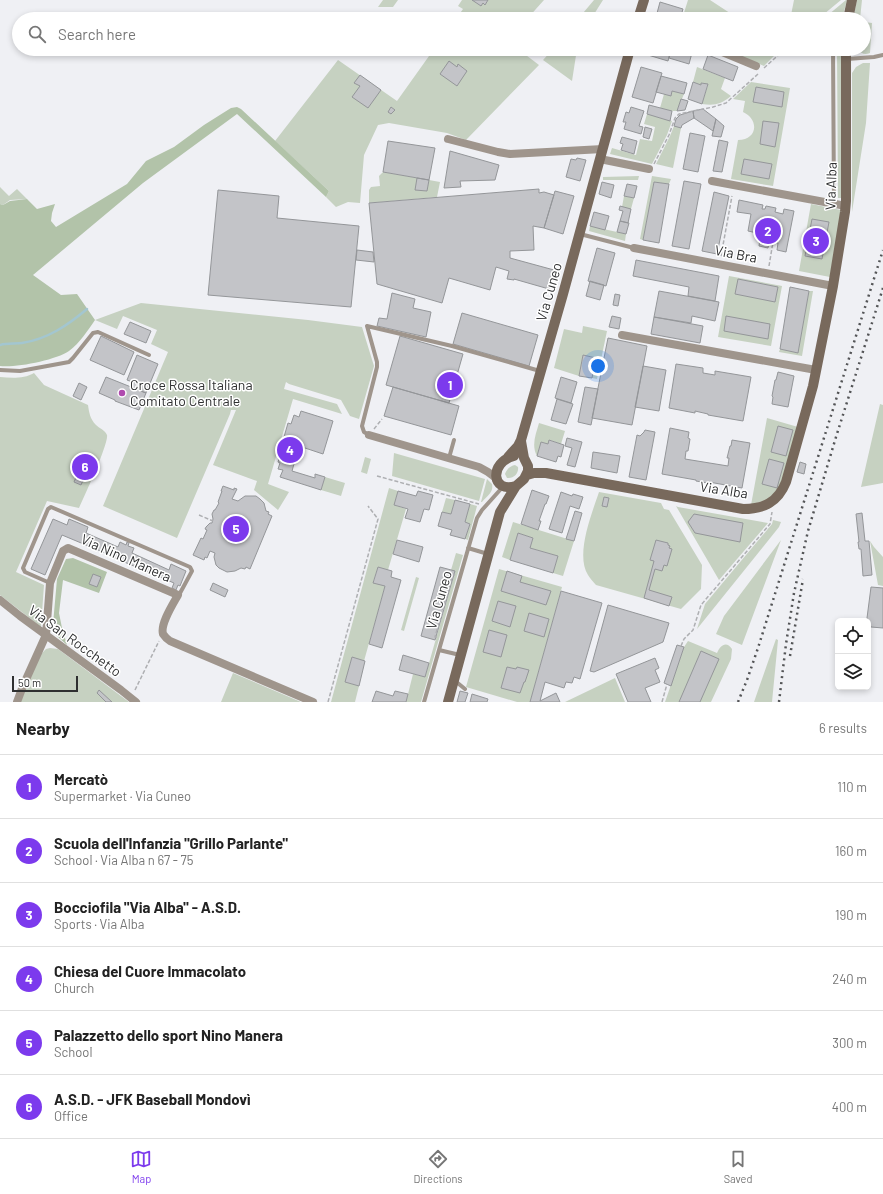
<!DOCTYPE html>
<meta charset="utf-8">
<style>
:root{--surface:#fff;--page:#f2f2f2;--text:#222;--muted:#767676;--line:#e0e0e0;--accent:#7c3aed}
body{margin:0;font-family:Barlow,sans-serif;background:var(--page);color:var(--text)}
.controls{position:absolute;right:12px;bottom:12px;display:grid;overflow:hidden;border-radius:6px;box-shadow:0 2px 6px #0003}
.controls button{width:36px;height:36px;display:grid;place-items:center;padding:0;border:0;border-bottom:1px solid var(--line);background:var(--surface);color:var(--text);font:20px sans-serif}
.scale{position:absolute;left:12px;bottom:10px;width:66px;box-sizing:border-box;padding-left:4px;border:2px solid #2e2f30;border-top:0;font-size:11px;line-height:14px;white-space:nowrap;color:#2e2f30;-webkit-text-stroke:3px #fff;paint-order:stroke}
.you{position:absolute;left:598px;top:366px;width:14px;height:14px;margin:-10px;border:3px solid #fff;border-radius:50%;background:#1a73e8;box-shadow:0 0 0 6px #1a73e833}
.badge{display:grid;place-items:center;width:26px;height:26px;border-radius:50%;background:var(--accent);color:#fff;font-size:13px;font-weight:700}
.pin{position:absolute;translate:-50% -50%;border:2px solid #fff;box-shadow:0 1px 4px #0006}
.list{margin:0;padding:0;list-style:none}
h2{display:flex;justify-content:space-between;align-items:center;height:52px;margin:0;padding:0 16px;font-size:17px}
h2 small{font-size:13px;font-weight:400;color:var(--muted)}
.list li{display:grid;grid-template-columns:26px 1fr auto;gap:12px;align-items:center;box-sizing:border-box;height:64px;padding:0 16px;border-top:1px solid var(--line)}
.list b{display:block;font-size:15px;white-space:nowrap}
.list p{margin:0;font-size:13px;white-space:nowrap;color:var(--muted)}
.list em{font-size:13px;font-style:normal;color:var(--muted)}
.icon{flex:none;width:22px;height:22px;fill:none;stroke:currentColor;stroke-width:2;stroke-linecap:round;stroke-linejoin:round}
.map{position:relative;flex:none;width:883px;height:702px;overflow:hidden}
.search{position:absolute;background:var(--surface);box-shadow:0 2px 6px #0003;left:12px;right:12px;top:12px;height:44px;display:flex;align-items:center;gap:10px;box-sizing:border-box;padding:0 14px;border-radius:22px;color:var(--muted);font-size:15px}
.sheet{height:436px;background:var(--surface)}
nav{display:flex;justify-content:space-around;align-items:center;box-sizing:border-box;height:56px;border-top:1px solid var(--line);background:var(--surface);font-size:11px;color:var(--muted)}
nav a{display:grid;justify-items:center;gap:2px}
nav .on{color:var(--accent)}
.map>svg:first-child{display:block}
.green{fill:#c6d1c1}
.forest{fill:#b2c3a9}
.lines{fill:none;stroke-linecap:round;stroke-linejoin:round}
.stream{stroke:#a3c6d0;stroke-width:2.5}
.building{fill:#c3c4c8;stroke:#949699}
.path{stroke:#aeafb2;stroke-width:1.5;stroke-dasharray:4 2;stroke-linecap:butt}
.lane{stroke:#9f958c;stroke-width:4}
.street{stroke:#9f958c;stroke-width:8}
.secondary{stroke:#78695c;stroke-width:10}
.rail{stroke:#535456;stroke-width:2.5;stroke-dasharray:2 4;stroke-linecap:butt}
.poi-dot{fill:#b04aaf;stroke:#fff;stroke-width:1.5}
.labels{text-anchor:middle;stroke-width:3;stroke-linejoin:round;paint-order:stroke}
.street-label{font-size:14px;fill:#2e2f30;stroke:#fff}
.poi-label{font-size:14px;fill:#2e2f30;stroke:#fff;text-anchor:start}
</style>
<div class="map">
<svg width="883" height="702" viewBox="0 0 883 702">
<rect width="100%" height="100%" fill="#eff0f4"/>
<path class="green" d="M383,0H398L393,7H378Z
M462,0H544L527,19H456L463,9L458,6Z
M594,0H603L591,19H578Z
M688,0H710L739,19H682Z
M794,0H841L818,19H788L791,15Z
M846,0H847L842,19H828V15Z
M857,0H862L860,19H853Z
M864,22L872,23L870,53C865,55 861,54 858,49H864Z
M434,49H518L539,65L466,140L447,133L389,123L378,125L364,155L360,203L348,202L336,207L326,197L329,191L275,141L338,60L397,101Z
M553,49H577L572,81L543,60Z
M724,49H781L764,66Z
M837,49H841V198H838Z
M863,63H870L866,123L852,212V73L856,67Z
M697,67L725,78L721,89L731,96C721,104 715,106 702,104L708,85L701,83V85L693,82Z
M751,82L790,88L773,186L731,179L738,140C757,140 760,120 743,112L745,101L733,99Z
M672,91L684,94L677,111H672L660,108L664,94L671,96Z
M647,114L672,121L667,135L652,164L610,154L612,148L636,155L640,139L652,141L655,127L644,124Z
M674,126L681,128L673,168L656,164L670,136Z
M383,172L417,178L416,190L427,191L429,180L440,182L437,197L369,203V190L371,187L380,186L379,176Z
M639,176L638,180H603V177Z
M652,176L671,179L669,184L654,182L643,240L640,239Z
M0,187L9,196L17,189L27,199L10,200L3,205L0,204Z
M624,196L634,198L631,209L622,207Z
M811,204L841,210L830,277L799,271Z
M590,226L626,234L625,241L589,231Z
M729,276L782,286L771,346L718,337Z
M809,291H813L802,356L779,352L780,349L798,352Z
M141,303L308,320L362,327L374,366L359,419L350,416L341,400L289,384L286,382L284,389L337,404L342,414L293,399L268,484L289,492L278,510L254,490L257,481L213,465L236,410H231L230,414L177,538L103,506L168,352L151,344L157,330L123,316L117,329L95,320Z
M583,326L607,331L597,379L592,378L596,358L583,355L579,376L554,368L564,329L582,333Z
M34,373L44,385L88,405C89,412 90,419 96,425C99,428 105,430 107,435C109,443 84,497 79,508L47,501L16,572L44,585L41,627L0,595V377C11,378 24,379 34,373Z
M880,404L883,405V483L861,487Z
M767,418L798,427L782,483L771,498L751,505Z
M539,423L565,431L561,444L550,440L548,444L541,442L537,456C531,445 536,434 539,423Z
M394,453L485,479L479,501L392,476Z
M365,457L371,459L367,474L361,472Z
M515,465L518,467C519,473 514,479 507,478L505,474C507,469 510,466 515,465Z
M325,477L345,483L341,496L321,490Z
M487,479L492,484C494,492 487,496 482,502H481Z
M389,488L398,491L394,505L406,509L388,570L378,567L373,582L385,586L364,661L352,657L345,682L359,686L355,702H331Z
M599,492L661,503L664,509L669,510L702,565L701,589L681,609L596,585C593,582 590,578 588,575C575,555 592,513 599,492Z
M446,498L455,500L451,514L442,512Z
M470,504L477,506L468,540L465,539L470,524L465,522Z
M676,506L678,507L768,523L719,580Z
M773,520L781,522L779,527L697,629L705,604L772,524Z
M513,522L574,541L563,576L553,573L558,556L530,548L533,538L518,533L510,560L502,557Z
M781,540L742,645L716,634L724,616Z
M870,541L874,547L883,557V586L878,585Z
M456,553L463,555L421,702H406L413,674L425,677L455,572L451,570Z
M499,569L562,587L530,702H517L466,687Z
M416,577L419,578L404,631L401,630Z
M776,639L778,640L772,702H754Z
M688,641L717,653C720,646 726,640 732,649L731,659L711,702H665L684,647Z
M50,648L58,649L129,702H20L40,655L46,649Z
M233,673L301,702H221Z
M615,678L625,702H565Z"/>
<path class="forest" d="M237,107L241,109L329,191L326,197L237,114L143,183L33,275L61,295L77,294L95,320C88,330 80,343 69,351C56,360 16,368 0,366V204L3,205L10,201L27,199L37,209L55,204L52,213L51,221L56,227L127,184L146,161L174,147L204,125L223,113L231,108Z
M73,558L107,572L99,593L63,580L59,613L62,628L67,645L57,636L54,633L53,624L57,579L66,559Z"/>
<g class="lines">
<path class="stream" d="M0,345C7,343 15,344 22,343C48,339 68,325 87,309"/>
</g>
<path class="building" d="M472,0H488L485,5L483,3L481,6Z
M660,2L683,9L680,19H664L656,17Z
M649,49H671L668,61L648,55Z
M671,49H693L689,64L669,58Z
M734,49H752L749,55Z
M708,55L738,67L733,81L703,69Z
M449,61L457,67L458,64L467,71L457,86L440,74Z
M641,67L662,73L653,103L632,97Z
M360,75L381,90L368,108L352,97L360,86L354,83Z
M661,76L687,83L684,94L672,91L671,96L656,92Z
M693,82L701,85V83L708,84L702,104L688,99Z
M756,87L784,92L782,107L753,102Z
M681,99L688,101L685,110L677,111Z
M649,105L672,111L670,121L647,114Z
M391,107L395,110L391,114L388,112Z
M631,107L644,111L639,126L643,127L641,134L624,129L626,122H623L626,112L629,113Z
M703,109L716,119L713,131L694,118L693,111Z
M693,111L694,118L682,125L681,128L674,126L676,119L680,115Z
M716,119L724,126L721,137L712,136Z
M763,121L779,123L775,147L760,144Z
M645,127L652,129L649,139L643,137Z
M690,133L705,136L698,172L683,169Z
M622,137L637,141L634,154L621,150L623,144L620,143Z
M719,140L728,142L722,172L713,171Z
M388,141L435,148L429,180L383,172Z
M450,151L499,165L495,180L460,181L461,187L444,188Z
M577,158L586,160L580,181L566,177L571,159L576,160Z
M744,159L772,164L769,179L741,174Z
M417,178L429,180L427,191L415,190Z
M684,181L701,184L689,249L672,246Z
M602,182L614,185L611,198L599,194Z
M654,182L669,184L659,243L643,240Z
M627,184L637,186L634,198L624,196Z
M539,189V193L544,192L554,195L544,228L533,226L534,250L510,251V258L554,270L549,289L514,279V280L507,279L509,271L496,267L490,290L449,278L442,303L377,284L369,203Z
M218,190L279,196L277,218L359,226L351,307L208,295Z
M555,191L574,196L563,234L544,228Z
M714,192L729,196L717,254L702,251Z
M739,200L763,205L762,209H765L766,206L776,208L775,212L783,214L784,209L794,211L786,252L777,250L778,243L769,242L768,248L759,246L761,231L757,230V233L748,231L751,214L737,212Z
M620,206L631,209L628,223L620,221L623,211L619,210Z
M594,212L609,216L605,230L590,226Z
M812,219L829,222L822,259L805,256Z
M620,221L629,223L626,234L617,232Z
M597,248L615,253L606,286L588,281Z
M357,250L373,252L374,262L356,260Z
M636,260L719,276L715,301L688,296L689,287L633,276Z
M738,279L778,287L775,302L735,294Z
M590,281L604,285L600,300L586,296Z
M790,287L809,291L798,353L780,349Z
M659,291L719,302L715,321L692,316L691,323L654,317Z
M392,293L415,299L413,308L431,312L426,337L377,326L379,318L387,319Z
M615,294L620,295L618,306L613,305Z
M462,313L538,335L529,366L453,344Z
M612,316L621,318L619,329L609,327Z
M726,316L770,324L768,339L724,331Z
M654,317L703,326L700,343L651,334Z
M130,322L151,331L146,343L124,334Z
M101,336L134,352L124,375L90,360Z
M400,336L463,354L449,403L386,385Z
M608,338L647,346L632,425L592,418Z
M137,355L158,364L146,393L130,387L132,382L127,380Z
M583,355L596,358L592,378L579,376Z
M676,364L703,368V373L715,375V371L751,377L743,421L708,415V414L695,411V413L669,408Z
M643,366L666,370L659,411L635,407Z
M778,372L794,376L788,407L772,404L773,397L772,396L775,380H776Z
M106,377L146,393L139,410L115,401V400L99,393Z
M561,377L577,382L571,403L555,398Z
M79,383L87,387L81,400L73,396Z
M393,387L459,406L451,435L384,416Z
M585,387L598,389L591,425L578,422Z
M557,399L573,404L566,424L551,420Z
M301,411L333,421L323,454L299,446L292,471L315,478V474L325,477L321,490L280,477L283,470L278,469L280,463L278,462L283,447H284V445L282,444L288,423L291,424L294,415L299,417Z
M778,426L793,430L786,456L771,452Z
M670,428L689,432L688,438L690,439L688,451H686L685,459L728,466L729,458H727L730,446H731L732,440L750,443L742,488L709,482L708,483L696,481V480L662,474Z
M645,430L655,432L646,480L629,477L637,435L640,436L644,432Z
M567,438L582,442L575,467L567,465L572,448L565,446Z
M549,440L564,445L561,457L558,456L556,462L537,456L541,442L548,444Z
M593,452L620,456L617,473L591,468Z
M84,459L91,462L81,485L74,482Z
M769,459L784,463L777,488L762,484Z
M800,462L806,464L804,474L797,472Z
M223,486L234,490V488L237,489L232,499L238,501L245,496H256L260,499L264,503L266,511L269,512L268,514L272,516L250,569L246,567L245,569L241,568L235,571L227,572L219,568L216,565L214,557L215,553L210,551L207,558L205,557L204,560L193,555L201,538L203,539L207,530L205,529L206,527L210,523H212L213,519L212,514L214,510H215L219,503L218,502L222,491H221Z
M532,490L549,496L546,504H545L539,521H541L538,530L521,524Z
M398,491L416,496L418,491L433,495L429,510L424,509L420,522L405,518L408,509L394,505Z
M561,492L572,496L573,494L583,497L579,509L570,506L562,533L549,529Z
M604,497L609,498L607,507L602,506Z
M455,500L470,504L465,522L470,524L465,539L450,535L452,530L438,526L442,512L451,514Z
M575,511L582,513L574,541L566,539Z
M862,513L865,541H869L872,575L863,576L861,549H859L858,542H859L856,514Z
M694,514L743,523L740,542L695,533L688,522Z
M53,519L67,525L69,519L88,527L86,533L118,547L120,542L126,545L127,542L129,543L128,546L134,548L132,553L169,570L171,564L186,571L180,586L178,585L176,590L172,588L174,583L110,556V555L62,535L45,575L31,569Z
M518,533L533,538L530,548L558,556L553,573L510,560Z
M397,540L423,547L419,562L393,554Z
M656,540L668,543V545L670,546L669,548L672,549L667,566L664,565L662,571L655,569L649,590L672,597L669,606L644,598L654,561L650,560Z
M378,567L392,571L391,577L401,580L382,648L369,644L385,586L373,583Z
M440,567L455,571L435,640L421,636Z
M507,571L522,576L520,582L551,591L546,605L501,591Z
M93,574L101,577L97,587L89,584Z
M213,583L228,590L225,597L210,590Z
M871,587L883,588V628L871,627L867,618Z
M561,591L602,603L580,679L574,677L572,683L566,682L564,688L545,682L540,701L556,693L560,702H530Z
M498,601L516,606L510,627L492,621Z
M608,605L669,623L663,642L594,672L590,671Z
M529,613L549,619L544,637L524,631Z
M489,630L507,635L501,657L483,652Z
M677,645L684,647L671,686L664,683Z
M701,651L719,659L700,702H679Z
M403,655L429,663L425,677L399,670Z
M352,657L365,661L359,686L345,682Z
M655,658L659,668L655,670L660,682L645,688L651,702H628L616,674Z
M507,667L516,669L517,667L529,670L525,682H524L520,693L501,688Z
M99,690L112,702H106L97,693Z
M376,691L393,696L395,691L408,694L406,702H372Z
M460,691L468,693L465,702H457Z
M472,694L488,699L487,702H470Z"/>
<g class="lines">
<path class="path" d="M821,19L827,14L830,15V19
M764,68L785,49
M654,164L669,135L675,118L679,114L713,107L726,103L758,74
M721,256L732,196
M769,266L773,242
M374,429L382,419
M377,476L479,504
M199,515L213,521
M437,637H435L453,574L455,575
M681,646L684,639L693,630L701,605L770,524L772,512
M135,690L159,641
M328,702L378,519L368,506
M662,702L667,684"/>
<path class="lane" d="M833,49L834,204
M847,59L874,57L883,55
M580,234L634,248
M0,370L20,371L69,362L73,358L93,333L98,332L149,355
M369,435L364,432L362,426L377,367V362L367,326L452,346L540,371
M449,458L454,440
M468,548L488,554
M50,583L25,572L23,568L48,509L51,507L190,567L192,571L179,595
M439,650L460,655
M454,680L465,689
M424,702L477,518L482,510L500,490"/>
<path class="street" d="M715,49L756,66
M448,139L498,152L510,154L603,149
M600,159L649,169
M712,181L846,206
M634,248L833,286
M622,335L816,370
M369,435L479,467L488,472L496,478
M0,600L20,616L121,690L136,702
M17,702L23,686L46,635L50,583L63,551L68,548L178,595C173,604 160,624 163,634C165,637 167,639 170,641L313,702"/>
<path class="secondary" d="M638,19L644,0
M848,19L852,0
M514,456C489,462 491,494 516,486
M508,457L518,446L521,440L563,294L630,49
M527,475L534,473H546L743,509C764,509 778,502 786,482L813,386L833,286L845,212L846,201V49
M448,702L500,512L516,486L524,479L528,471V466L524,458L521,441"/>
<path class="rail" d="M790,656L803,579
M738,702L747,680L758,648L883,250
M779,702L786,644L794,593L808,531L836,437L883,288"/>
</g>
<circle class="poi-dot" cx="122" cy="393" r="4"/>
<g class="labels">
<g class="street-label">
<text transform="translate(831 186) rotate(-88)" y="5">Via Alba</text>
<text transform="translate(736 254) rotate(11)" y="5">Via Bra</text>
<text transform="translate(549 292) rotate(-74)" y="5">Via Cuneo</text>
<text transform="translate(724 490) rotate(9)" y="5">Via Alba</text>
<text transform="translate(126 558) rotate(24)" y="5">Via Nino Manera</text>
<text transform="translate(439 600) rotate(-74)" y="5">Via Cuneo</text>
<text transform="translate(75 641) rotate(36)" y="5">Via San Rocchetto</text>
</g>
<g class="poi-label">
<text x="130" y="390">Croce Rossa Italiana<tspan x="130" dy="16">Comitato Centrale</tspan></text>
</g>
</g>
</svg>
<div class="controls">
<button><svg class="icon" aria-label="locate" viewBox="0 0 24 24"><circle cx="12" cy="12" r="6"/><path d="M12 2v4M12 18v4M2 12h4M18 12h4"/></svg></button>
<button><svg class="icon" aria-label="layers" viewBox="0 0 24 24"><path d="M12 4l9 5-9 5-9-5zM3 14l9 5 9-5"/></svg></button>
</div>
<div class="scale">50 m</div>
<div class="you"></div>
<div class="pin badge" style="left:450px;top:385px">1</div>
<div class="pin badge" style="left:768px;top:231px">2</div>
<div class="pin badge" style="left:816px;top:241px">3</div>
<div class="pin badge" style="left:290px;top:450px">4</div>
<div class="pin badge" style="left:236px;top:529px">5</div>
<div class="pin badge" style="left:85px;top:467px">6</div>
<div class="search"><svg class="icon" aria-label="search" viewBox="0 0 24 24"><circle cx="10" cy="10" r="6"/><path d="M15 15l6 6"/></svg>Search here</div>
</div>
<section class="sheet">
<h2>Nearby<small>6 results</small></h2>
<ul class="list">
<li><span class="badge">1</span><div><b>Mercatò</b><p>Supermarket · Via Cuneo</p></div><em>110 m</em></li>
<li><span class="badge">2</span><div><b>Scuola dell'Infanzia &quot;Grillo Parlante&quot;</b><p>School · Via Alba n 67 - 75</p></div><em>160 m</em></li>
<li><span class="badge">3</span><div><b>Bocciofila &quot;Via Alba&quot; - A.S.D.</b><p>Sports · Via Alba</p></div><em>190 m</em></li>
<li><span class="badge">4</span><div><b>Chiesa del Cuore Immacolato</b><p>Church</p></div><em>240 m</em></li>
<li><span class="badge">5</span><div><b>Palazzetto dello sport Nino Manera</b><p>School</p></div><em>300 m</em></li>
<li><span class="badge">6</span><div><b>A.S.D. - JFK Baseball Mondovì</b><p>Office</p></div><em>400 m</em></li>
</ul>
</section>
<nav>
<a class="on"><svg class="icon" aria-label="map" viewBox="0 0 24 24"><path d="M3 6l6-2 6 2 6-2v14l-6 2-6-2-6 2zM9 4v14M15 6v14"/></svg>Map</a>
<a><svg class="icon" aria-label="directions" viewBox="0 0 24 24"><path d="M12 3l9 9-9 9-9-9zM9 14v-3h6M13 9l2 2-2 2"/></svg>Directions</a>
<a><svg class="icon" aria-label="saved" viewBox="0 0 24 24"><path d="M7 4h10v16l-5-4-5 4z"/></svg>Saved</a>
</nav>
